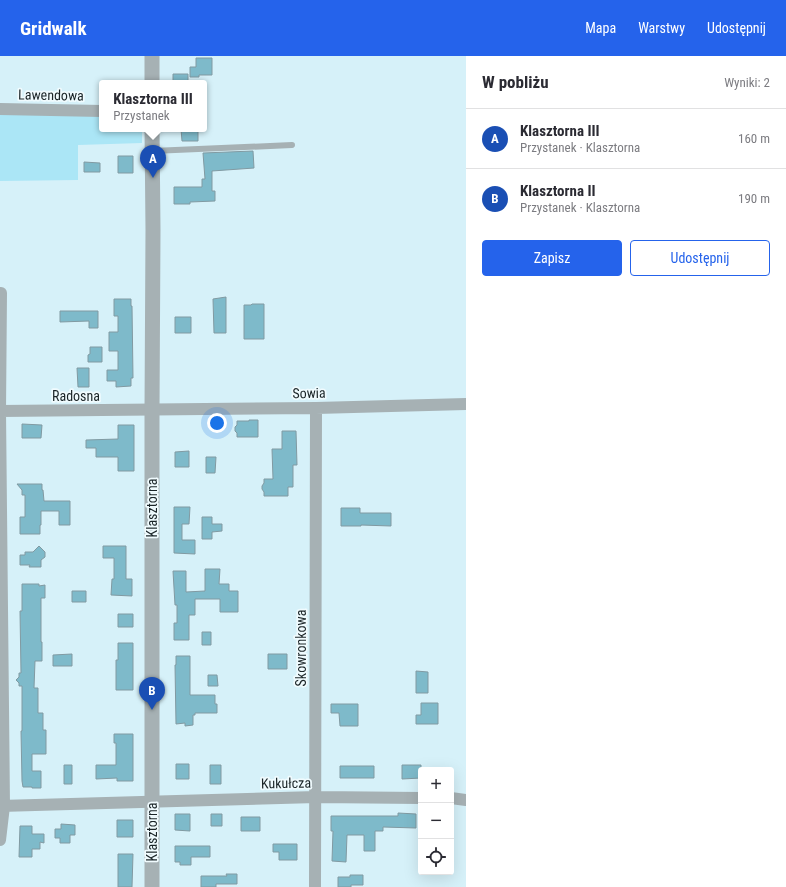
<!DOCTYPE html>
<html lang="pl">
<meta charset="utf-8">
<style>
:root{--surface:#fff;--page:#f2f2f3;--text:#2b2b33;--muted:#7c7c81;--line:#e1e1e2;--accent:#2563eb}
body{margin:0;font-family:"Roboto Condensed",sans-serif;background:var(--page);color:var(--text)}
.controls{position:absolute;right:12px;bottom:12px;display:grid;overflow:hidden;border-radius:4px;box-shadow:0 4px 16px #0002}
.controls button{width:36px;height:36px;display:grid;place-items:center;padding:0;border:0;border-bottom:1px solid var(--line);background:var(--surface);color:var(--text);font:20px sans-serif}
.you{position:absolute;left:217px;top:367px;width:14px;height:14px;margin:-10px;border:3px solid #fff;border-radius:50%;background:#1a73e8;box-shadow:0 0 0 6px #1a73e833}
.badge{display:grid;place-items:center;width:26px;height:26px;border-radius:50%;background:var(--accent);color:#fff;font-size:13px;font-weight:700}
.pin{position:absolute;translate:-50% -33px;filter:drop-shadow(0 1px 2px #0008)}
.pin::after{content:'';position:absolute;top:21px;width:14px;height:12px;background:inherit;clip-path:polygon(0 0,100% 0,50% 100%)}
.popup{position:absolute;left:99px;top:24px;width:108px;height:52px;box-sizing:border-box;display:grid;place-content:center;border-radius:4px;background:var(--surface);filter:drop-shadow(0 1px 3px #0005);font-size:13px;white-space:nowrap;color:var(--muted)}
.popup b{font-size:15px;color:var(--text)}
.popup::after{content:'';position:absolute;left:50%;top:100%;margin-left:-8px;border:8px solid transparent;border-top-color:var(--surface)}
.list{margin:0;padding:0;list-style:none}
h2{display:flex;justify-content:space-between;align-items:center;height:52px;margin:0;padding:0 16px;font-size:17px}
h2 small{font-size:13px;font-weight:400;color:var(--muted)}
.list li{display:grid;grid-template-columns:26px 1fr auto;gap:12px;align-items:center;box-sizing:border-box;height:60px;padding:0 16px;border-top:1px solid var(--line)}
.list b{display:block;font-size:15px;white-space:nowrap}
.list p{margin:0;font-size:13px;white-space:nowrap;color:var(--muted)}
.list em{font-size:13px;font-style:normal;color:var(--muted)}
.actions{display:flex;gap:8px;padding:12px 16px}
.actions a{flex:1;padding:9px 0;border:1px solid var(--accent);border-radius:4px;text-align:center;font-size:14px;color:var(--accent)}
.actions .main{background:var(--accent);color:#fff}
.icon{flex:none;width:22px;height:22px;fill:none;stroke:currentColor;stroke-width:2;stroke-linecap:round;stroke-linejoin:round}
.map{position:relative;flex:none;width:466px;height:831px;overflow:hidden}
header{display:flex;align-items:center;gap:24px;box-sizing:border-box;height:56px;padding:0 20px;background:var(--accent);color:#fff}
header strong{font-size:19px}
nav{display:flex;gap:22px;margin-inline-start:auto;font-size:14px}
main{display:flex}
aside{flex:1;background:var(--surface)}
.map>svg:first-child{display:block}
.green{fill:#abe6f6}
.building{fill:#7ebaca;stroke:#819aa2}
.lines{fill:none;stroke-linecap:round;stroke-linejoin:round}
.service{stroke:#a6b1b4;stroke-width:6}
.minor{stroke:#a6b1b4;stroke-width:12}
.tertiary{stroke:#a6b1b4;stroke-width:15}
.labels{text-anchor:middle;stroke-width:3.5;stroke-linejoin:round;paint-order:stroke}
.street-label{font-size:14px;fill:#1a2427;stroke:#f0fbfe}
</style>
<header>
<strong>Gridwalk</strong>
<nav><a>Mapa</a><a>Warstwy</a><a>Udostępnij</a></nav>
</header>
<main>
<div class="map">
<svg width="466" height="831" viewBox="0 0 466 831">
<rect width="100%" height="100%" fill="#d6f1f9"/>
<path class="green" d="M0,58L102,60V73H142V87L78,89V124L0,125Z"/>
<path class="building" d="M196,2H212V19H199V21H190V11H196Z
M173,18H188V27H173Z
M181,73H198V85H182Z
M253,95L254,112L212,115V135H215V145L190,146V148H174V131H202V123H205L203,97Z
M118,100H133V117H118Z
M84,106L100,107V116H84Z
M226,241V277H214L213,243Z
M114,243H131V250H132L133,322H131V330L116,331V325H107V314H118V295H109V276H118V260H114Z
M252,248H264V283H244V249H251Z
M60,255H98V272H89V265L60,266Z
M175,261H191V277H175Z
M90,291H102V306H88V299L90,298Z
M77,312H89V331H78Z
M249,364H258V381H237V377L235,375V371L237,369V365H249Z
M22,368L42,369L41,382H22Z
M118,369H134V415H118V401H96V392H86V384L118,383Z
M282,375H296L297,409H293V431H288V440H264V436L262,433V430L264,427V423H273L272,393H282Z
M189,395V411H175V396Z
M206,401H216L215,417H206Z
M17,428H42V434H43L44,445H70V469H59V455H41V469H40V478H20V461H25V439H22V434Z
M174,451H190L189,468H182V484H195V498L174,497Z
M341,452H360V457H391V470L361,469V470H341Z
M202,461H212V468H222V475L212,476V483H202Z
M39,490L45,496V501L41,504V511H29L30,509H20V499H25V496H33Z
M103,490H126V523H132V540L111,539L112,523H114V502H103Z
M205,513H220L219,528H229V535H238V556H220V543H195V559H189V584H174V567H177V549H175L173,515H186V536L205,535Z
M22,528H39V530L45,529V542H41V586H42V605H35L34,632H38V657H43V674H46V698H32V715H41V732H32V731H23L22,725L21,675H22V630H19V627L16,624L19,621V617H21L20,555H22Z
M72,535H86V546H72Z
M118,558H133V571H118Z
M202,576H211V589H202Z
M118,587H133V634H116V604H118Z
M72,598V610H53V599Z
M268,598H287V613H268Z
M176,600H190V639H215V648H217V657H195V659H193V669L185,670V667L176,668L175,609H176Z
M416,615L428,616V637H416Z
M208,619H217L218,630H208Z
M421,647H438V668H416V659H421Z
M331,648H358V670H340L339,657H331Z
M114,678H133V725H117V722L96,723V709H116V687H114Z
M176,708H189V723H176Z
M64,709H72V728H64Z
M210,709H221V728H210Z
M402,709H421V722L402,723Z
M340,710H374V722H340Z
M398,757L416,758V772L383,771V775H375V795H364V779H347L346,806L332,805L333,775H331V760H398Z
M175,758H190V775L175,774Z
M211,758H222V770H211Z
M241,761H260V775H241Z
M117,764H133V781H117Z
M61,768L75,769V779H70V787H60V782H55V773H61Z
M20,770H32V778H44V787L40,786V793H32V801H19Z
M273,788H297V804H279V796H273Z
M175,790H210V801H191V809H180V806H175Z
M118,798H133L132,831H118Z
M226,818H237V828H216V831H201V820H227Z
M350,819H363V829H351V831H338V821H350Z"/>
<g class="lines">
<path class="service" d="M152,95L292,89"/>
<path class="minor" d="M0,53L102,55
M0,355L316,352L466,348
M451,742L466,744
M0,750L316,741L421,742
M0,784L4,750L0,355L1,237
M315,831L316,352"/>
<path class="tertiary" d="M152,0V27
M152,73L153,174L152,355V831"/>
</g>
<g class="labels">
<g class="street-label">
<text transform="translate(51 39) rotate(1)" y="5">Lawendowa</text>
<text transform="translate(309 337) rotate(-1)" y="5">Sowia</text>
<text x="76" y="345">Radosna</text>
<text transform="translate(152 452) rotate(-90)" y="5">Klasztorna</text>
<text transform="translate(301 592) rotate(-90)" y="5">Skowronkowa</text>
<text transform="translate(286 727) rotate(-1)" y="5">Kukułcza</text>
<text transform="translate(152 776) rotate(-90)" y="5">Klasztorna</text>
</g>
</g>
</svg>
<div class="controls">
<button>+</button>
<button>−</button>
<button><svg class="icon" aria-label="locate" viewBox="0 0 24 24"><circle cx="12" cy="12" r="6"/><path d="M12 2v4M12 18v4M2 12h4M18 12h4"/></svg></button>
</div>
<div class="you"></div>
<div class="pin badge" style="left:153px;top:122px;background:#1a4fb4">A</div>
<div class="popup"><b>Klasztorna III</b>Przystanek</div>
<div class="pin badge" style="left:152px;top:654px;background:#1a4fb4">B</div>
</div>
<aside>
<h2>W pobliżu<small>Wyniki: 2</small></h2>
<ul class="list">
<li><span class="badge" style="background:#1a4fb4">A</span><div><b>Klasztorna III</b><p>Przystanek · Klasztorna</p></div><em>160 m</em></li>
<li><span class="badge" style="background:#1a4fb4">B</span><div><b>Klasztorna II</b><p>Przystanek · Klasztorna</p></div><em>190 m</em></li>
</ul>
<div class="actions"><a class="main">Zapisz</a><a>Udostępnij</a></div>
</aside>
</main>
